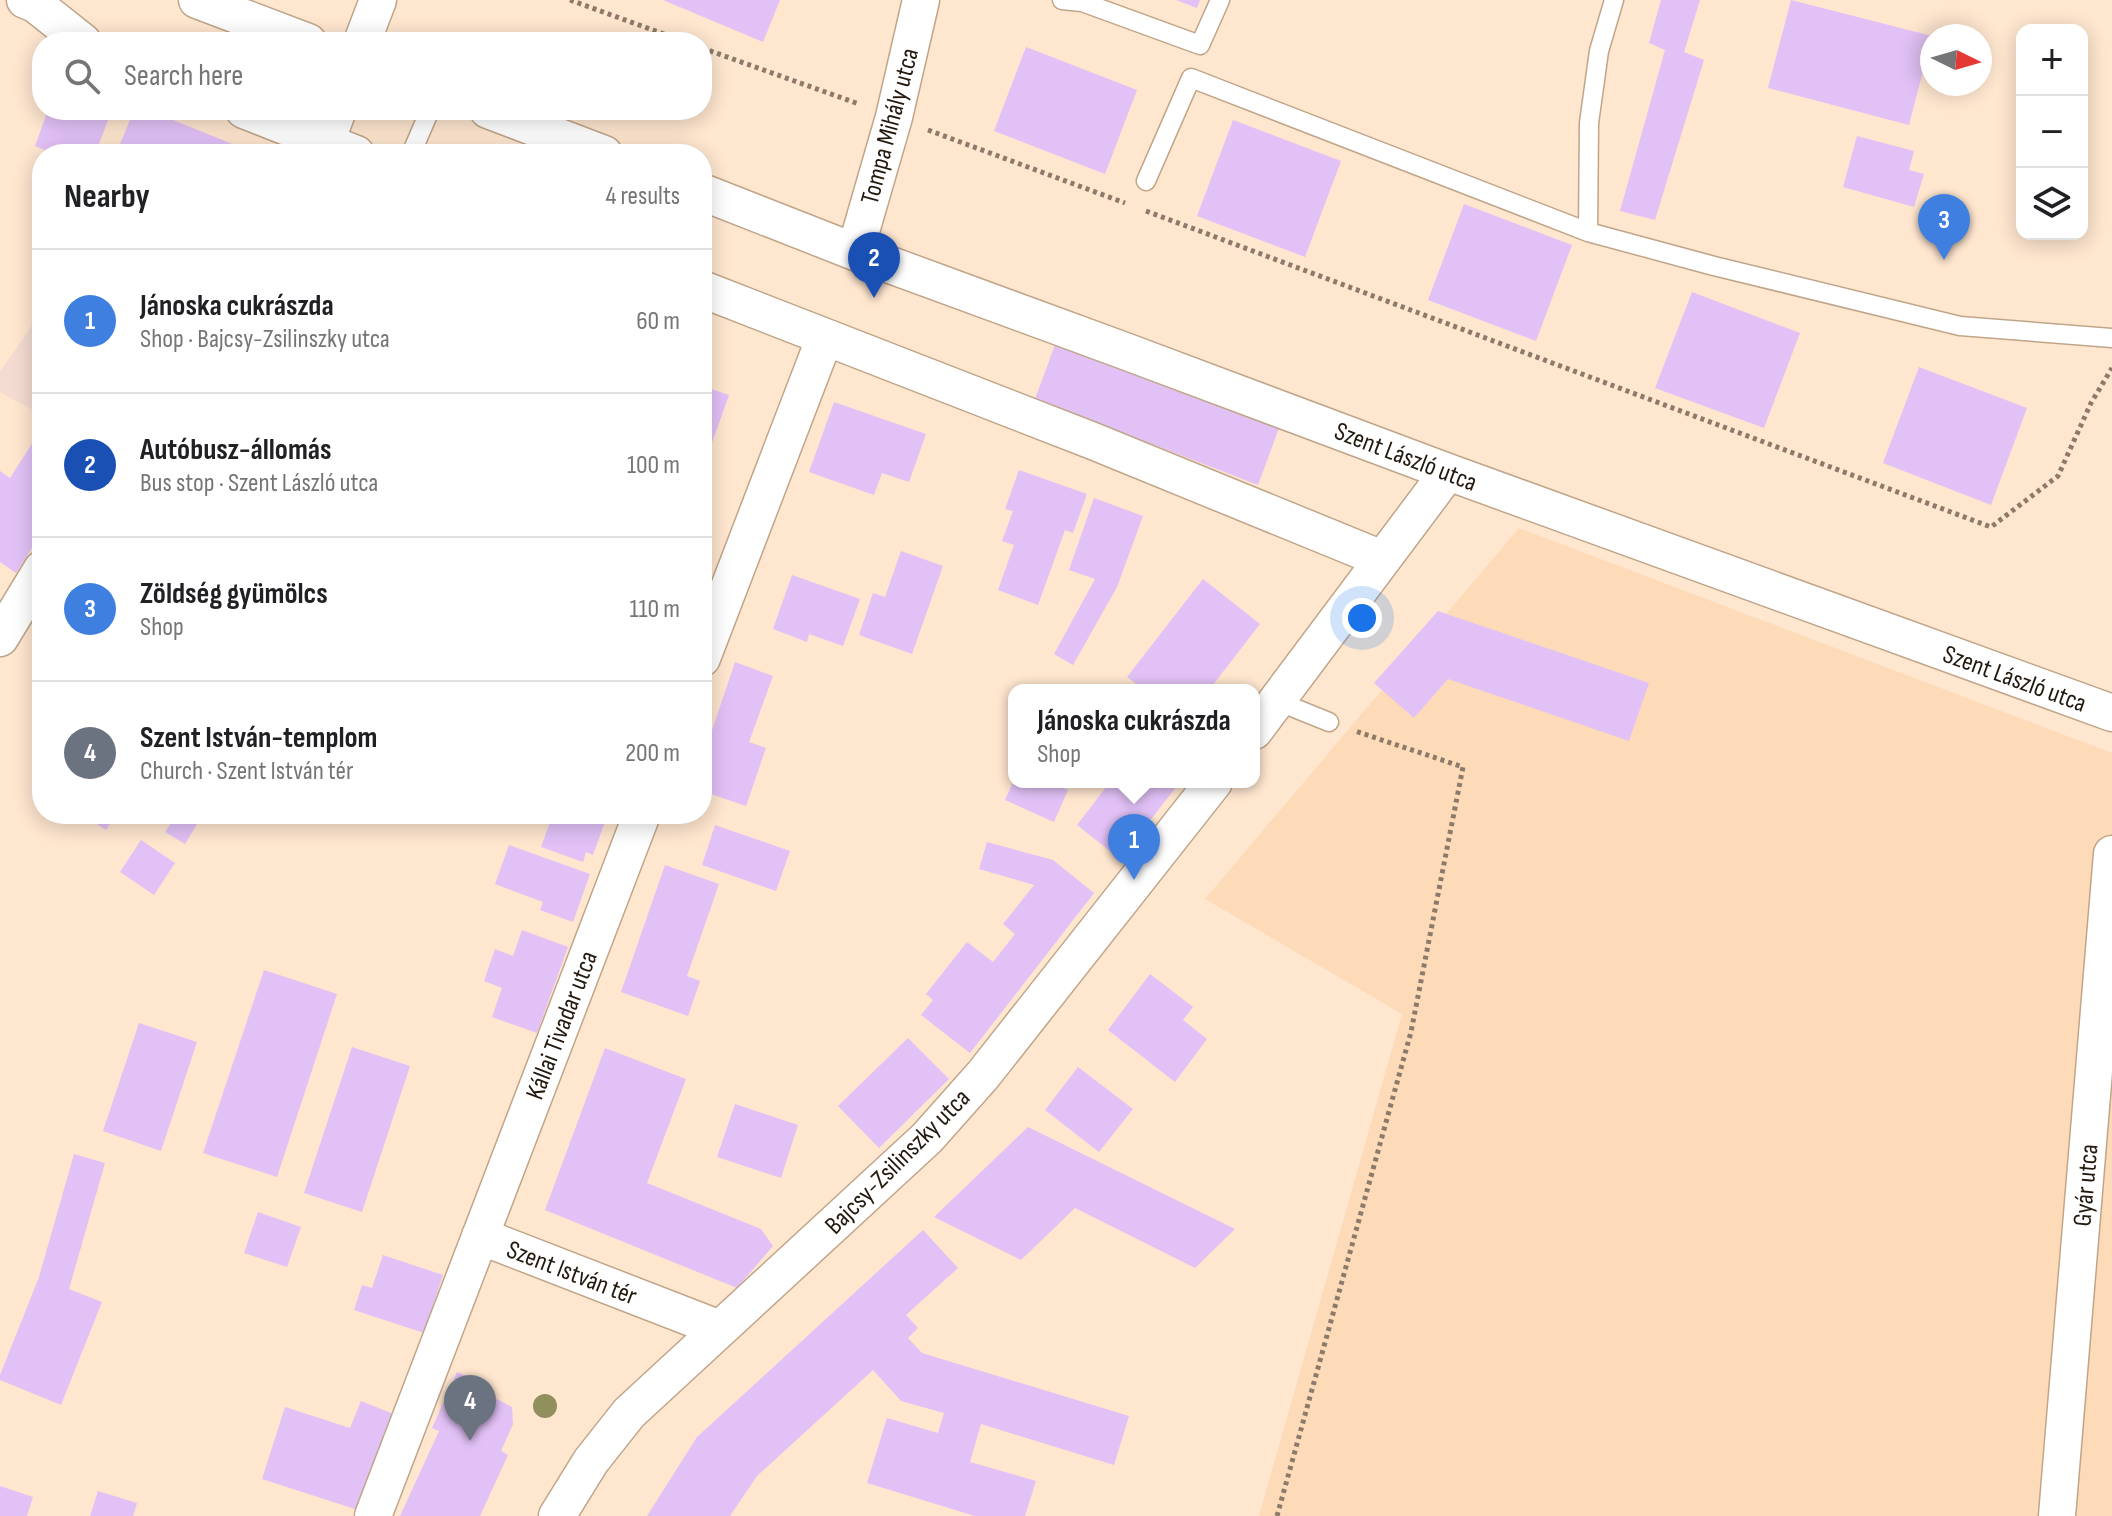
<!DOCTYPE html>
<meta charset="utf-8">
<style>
:root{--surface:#fff;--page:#f2f2f2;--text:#202124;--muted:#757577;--line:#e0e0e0;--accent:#ea580c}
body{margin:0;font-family:"Sofia Sans Condensed",sans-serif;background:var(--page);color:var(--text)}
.controls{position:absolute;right:24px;top:24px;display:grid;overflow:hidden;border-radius:16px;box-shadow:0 4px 20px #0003}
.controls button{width:72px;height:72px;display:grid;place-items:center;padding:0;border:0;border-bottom:2px solid var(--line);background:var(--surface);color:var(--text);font:40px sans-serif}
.compass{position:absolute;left:1920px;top:24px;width:72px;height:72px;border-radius:50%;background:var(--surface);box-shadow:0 4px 20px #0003;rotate:95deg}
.you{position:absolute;left:1362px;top:618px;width:28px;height:28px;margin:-20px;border:6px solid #fff;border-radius:50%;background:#1a73e8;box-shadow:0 0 0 12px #1a73e833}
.badge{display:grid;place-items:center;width:52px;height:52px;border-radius:50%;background:var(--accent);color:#fff;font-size:26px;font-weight:700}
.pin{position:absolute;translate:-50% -66px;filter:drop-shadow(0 2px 4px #0008)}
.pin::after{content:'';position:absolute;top:42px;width:28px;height:24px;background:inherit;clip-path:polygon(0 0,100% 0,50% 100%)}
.popup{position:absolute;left:1008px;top:684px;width:252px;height:104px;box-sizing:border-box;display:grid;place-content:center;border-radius:16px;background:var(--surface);filter:drop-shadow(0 2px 6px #0005);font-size:26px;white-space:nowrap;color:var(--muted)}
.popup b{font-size:30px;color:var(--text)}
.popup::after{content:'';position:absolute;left:50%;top:100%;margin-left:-16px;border:16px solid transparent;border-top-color:var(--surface)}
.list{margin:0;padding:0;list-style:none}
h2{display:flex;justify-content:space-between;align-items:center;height:104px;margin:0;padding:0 32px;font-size:34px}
h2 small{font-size:26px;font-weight:400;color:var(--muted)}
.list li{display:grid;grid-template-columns:52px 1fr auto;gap:24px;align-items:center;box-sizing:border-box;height:144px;padding:0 32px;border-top:2px solid var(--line)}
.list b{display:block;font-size:30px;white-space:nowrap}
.list p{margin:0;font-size:26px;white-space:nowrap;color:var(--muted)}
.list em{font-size:26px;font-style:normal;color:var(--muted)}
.icon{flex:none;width:44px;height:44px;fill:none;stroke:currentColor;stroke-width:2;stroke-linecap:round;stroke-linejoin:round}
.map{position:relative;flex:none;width:2112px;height:1516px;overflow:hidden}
.search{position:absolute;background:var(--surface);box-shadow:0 4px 20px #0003;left:32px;top:32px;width:680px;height:88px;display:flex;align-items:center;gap:20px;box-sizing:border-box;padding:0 28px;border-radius:32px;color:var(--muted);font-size:30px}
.panel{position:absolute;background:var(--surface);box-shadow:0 4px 20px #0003;left:32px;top:144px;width:680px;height:680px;border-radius:32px}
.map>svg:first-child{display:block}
.built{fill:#fedbb8}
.education{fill:#f3dbd1}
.building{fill:#e2c1f7}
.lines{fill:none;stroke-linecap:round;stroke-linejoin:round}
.lane-casing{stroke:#c0a589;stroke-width:21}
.street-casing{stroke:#c0a589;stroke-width:39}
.path{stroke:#8c7b6b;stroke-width:5;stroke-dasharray:4 4;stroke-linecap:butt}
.lane{stroke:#fff;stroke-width:18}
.street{stroke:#fff;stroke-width:36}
.tree{fill:#918f5e}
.labels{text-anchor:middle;stroke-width:6;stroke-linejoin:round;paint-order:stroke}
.street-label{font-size:26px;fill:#23190f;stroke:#fff}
</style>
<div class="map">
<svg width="2112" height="1516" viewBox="0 0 2112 1516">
<rect width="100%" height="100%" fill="#fee6cf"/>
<path class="built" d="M1519,528L2112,753V1516H1259L1402,1014L1205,899Z"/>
<path class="education" d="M42,311V415L0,392V372Z"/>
<path class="building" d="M663,0H780L763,42Z
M1176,0H1200L1197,8Z
M1661,0H1700L1684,52L1704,60L1655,220L1620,211L1665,50L1649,43Z
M1791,0L1932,36L1909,125L1768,88Z
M1026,47L1137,90L1105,174L994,131Z
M48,110H112L95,154H55L35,146Z
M134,110H148L257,154H116Z
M1233,120L1341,161L1305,257L1197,216Z
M1857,136L1914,151L1909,170L1924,174L1914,207L1843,187Z
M1464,204L1572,245L1536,341L1428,300Z
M1692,292L1800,333L1764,428L1655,388Z
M1059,334L1282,420L1258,485L1035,399Z
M1919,367L2027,408L1991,505L1883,463Z
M702,386L729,395L709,451L702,449Z
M834,402L926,434L909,482L882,473L874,495L809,472Z
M42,428V532L16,573L0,562V471L10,478Z
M1019,470L1087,494L1073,533L1065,530L1038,605L998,590L1014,545L1002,541L1013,511L1005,509Z
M1094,498L1143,516L1117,587L1073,665L1054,654L1095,579L1069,570Z
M901,551L943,566L912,654L859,635L873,593L885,597Z
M792,575L860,599L843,646L809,634L807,642L773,629Z
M1203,579L1260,624L1209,690H1144L1127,677Z
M1438,611L1649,683L1629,741L1448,679L1414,718L1374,683Z
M735,662L773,676L749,742L766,748L746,806L702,791V760Z
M1013,782H1050L1068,790L1054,822L1005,800Z
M1110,782H1180L1120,859L1077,825Z
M81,814H116L106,830Z
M157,814H203L185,844L165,832L171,823Z
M553,814H593L606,819L593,855L586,852L583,862L541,847Z
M715,825L790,851L776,891L702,865Z
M141,840L175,863L154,895L120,872Z
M987,842L1053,860L1094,893L970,1053L921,1015L933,1000L926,994L967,942L993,962L1015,934L1003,924L1034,885L979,869Z
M509,845L590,874L573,922L540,910L543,902L495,884Z
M665,865L719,884L687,976L700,981L688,1016L621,992Z
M522,930L568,947L537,1033L492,1017L502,988L484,981L495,949L513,956Z
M264,970L337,994L277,1177L203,1153Z
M1150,974L1193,1007L1183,1020L1207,1039L1175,1082L1108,1030Z
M139,1023L197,1042L161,1151L103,1131Z
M908,1038L949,1079L879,1148L838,1106Z
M352,1047L410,1066L362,1212L304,1193Z
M605,1048L686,1079L647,1183L761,1229L773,1246L737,1288L545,1210Z
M1078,1067L1133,1109L1099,1152L1045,1110Z
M735,1104L798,1125L781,1178L717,1157Z
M1028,1127L1235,1229L1195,1268L1075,1208L1021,1260L934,1217Z
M74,1154L105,1163L69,1289L102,1302L61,1405L0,1380V1375L39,1277Z
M258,1212L301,1227L287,1267L244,1253Z
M923,1230L958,1268L906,1315L918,1328L908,1338L922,1353L1129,1416L1114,1465L981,1424L970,1462L1036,1481L1025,1516H975L867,1483L887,1418L938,1433L944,1413L901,1401L873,1370L757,1476L730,1516H647L697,1437Z
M383,1255L443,1275L424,1333L354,1310L362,1285L372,1288Z
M457,1372L477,1381L469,1399L483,1392L512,1407L513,1424L501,1451L508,1455L480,1516H400L439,1431L432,1428Z
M361,1401L396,1415L358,1510L262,1479L285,1407L350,1428Z
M0,1486L33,1497L27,1516H0Z
M98,1491L137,1503L133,1516H90Z"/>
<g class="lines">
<defs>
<path id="lane" d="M1062,0L1082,2L1200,45L1220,0
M411,154L430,110
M1146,181L1191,78L1588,232L1714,266L1960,326L2112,338
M1588,232L1589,123L1599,51L1614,0
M1277,701L1329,722"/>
<path id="street" d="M25,0L35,4L83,42
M197,0L308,42
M362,42L378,0
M244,110L356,154
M488,110L604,154
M319,154L326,142L338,110
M702,192L855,252L1122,350L1448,472L2112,713
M855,252L894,117L921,0
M702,289L1093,441L1382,559
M0,638L42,569
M702,658L825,337
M1254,731L1448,472
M480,1236L720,1329
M373,1516L642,814
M557,1516L591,1461L629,1413L927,1138L983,1075L1214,782
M2057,1516L2112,854"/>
</defs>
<use href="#lane" class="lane-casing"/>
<use href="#street" class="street-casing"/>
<path class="path" d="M570,0L686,42
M702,48L859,104
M928,130L1125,203
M1146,211L1991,527L2058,476L2091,403L2112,368
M1277,1516L1411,1032L1463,767L1355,731"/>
<use href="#lane" class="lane"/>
<use href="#street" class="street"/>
</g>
<circle class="tree" cx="545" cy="1406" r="12"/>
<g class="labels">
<g class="street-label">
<text transform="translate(889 126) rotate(-75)" y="9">Tompa Mihály utca</text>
<text transform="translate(1406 456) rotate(21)" y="9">Szent László utca</text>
<text transform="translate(2015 678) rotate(20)" y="9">Szent László utca</text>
<text transform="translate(561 1025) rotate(-69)" y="9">Kállai Tivadar utca</text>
<text transform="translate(897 1161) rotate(-45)" y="9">Bajcsy-Zsilinszky utca</text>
<text transform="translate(2085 1185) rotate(-85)" y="9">Gyár utca</text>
<text transform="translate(572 1272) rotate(21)" y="9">Szent István tér</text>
</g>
</g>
</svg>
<div class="controls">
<button>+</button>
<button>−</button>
<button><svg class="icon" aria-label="layers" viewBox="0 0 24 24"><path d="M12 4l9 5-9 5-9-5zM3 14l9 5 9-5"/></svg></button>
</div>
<svg class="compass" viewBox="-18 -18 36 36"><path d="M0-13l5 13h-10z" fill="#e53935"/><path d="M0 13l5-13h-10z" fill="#757577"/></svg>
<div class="you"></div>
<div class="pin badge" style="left:1134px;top:880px;background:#3f7fe0">1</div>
<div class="popup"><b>Jánoska cukrászda</b>Shop</div>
<div class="pin badge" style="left:874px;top:298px;background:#1a4fb4">2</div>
<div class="pin badge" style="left:1944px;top:260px;background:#3f7fe0">3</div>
<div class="pin badge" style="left:470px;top:1441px;background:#6b7280">4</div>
<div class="search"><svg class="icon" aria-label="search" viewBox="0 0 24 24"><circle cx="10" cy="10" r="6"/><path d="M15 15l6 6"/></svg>Search here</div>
<section class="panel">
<h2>Nearby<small>4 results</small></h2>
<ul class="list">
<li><span class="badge" style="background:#3f7fe0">1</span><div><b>Jánoska cukrászda</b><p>Shop · Bajcsy-Zsilinszky utca</p></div><em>60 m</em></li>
<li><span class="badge" style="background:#1a4fb4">2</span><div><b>Autóbusz-állomás</b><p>Bus stop · Szent László utca</p></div><em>100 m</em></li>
<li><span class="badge" style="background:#3f7fe0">3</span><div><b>Zöldség gyümölcs</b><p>Shop</p></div><em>110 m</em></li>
<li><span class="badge" style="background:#6b7280">4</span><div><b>Szent István-templom</b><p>Church · Szent István tér</p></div><em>200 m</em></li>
</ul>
</section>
</div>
